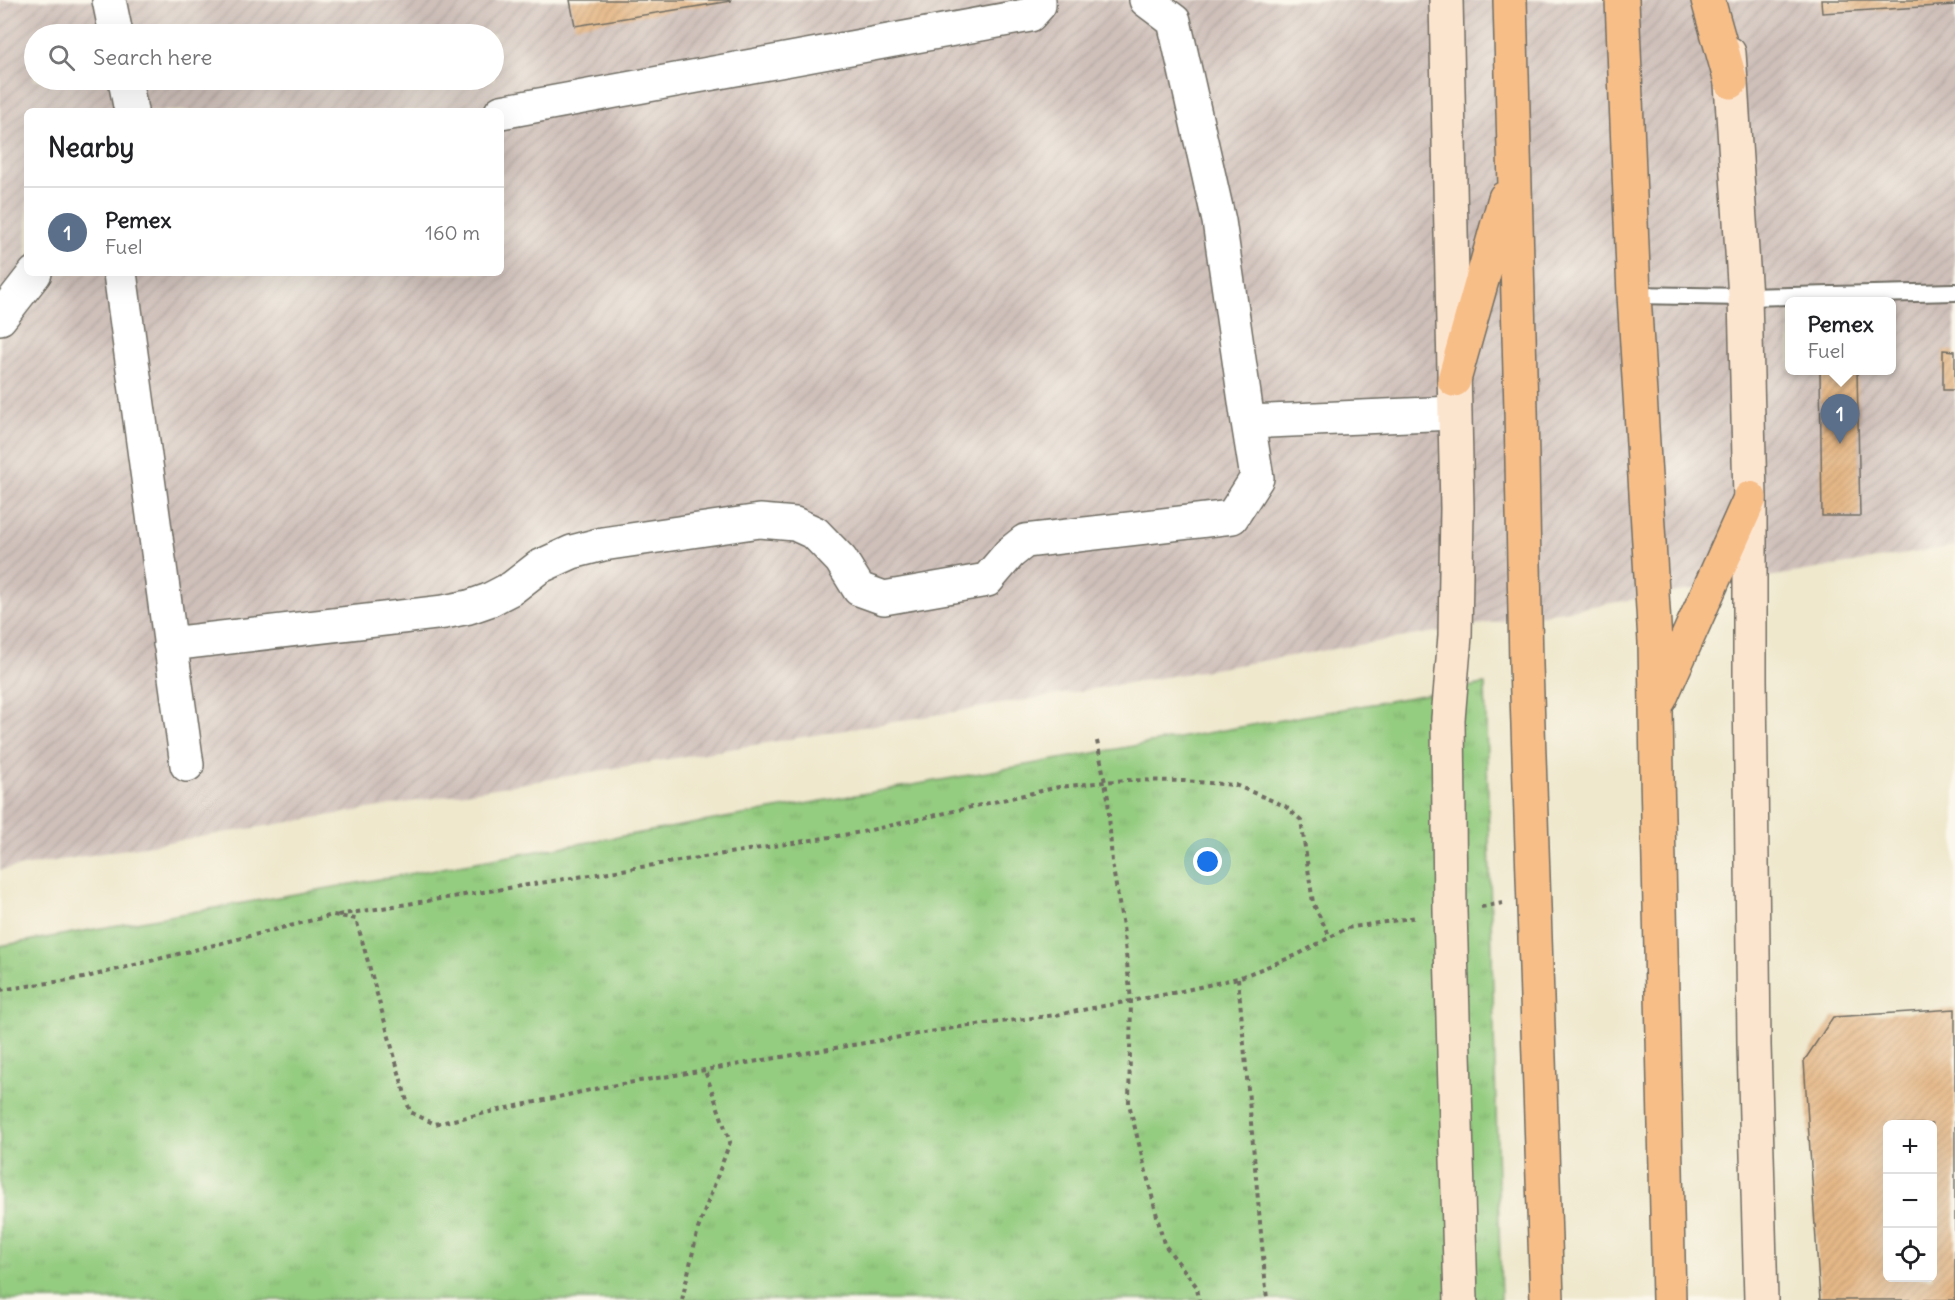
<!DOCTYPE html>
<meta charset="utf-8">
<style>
:root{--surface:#fff;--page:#f6f6f6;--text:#202124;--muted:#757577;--line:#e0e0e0;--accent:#db2777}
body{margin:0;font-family:Delius,sans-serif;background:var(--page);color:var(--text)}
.controls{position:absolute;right:18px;bottom:18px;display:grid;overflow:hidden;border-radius:9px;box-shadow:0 6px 24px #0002}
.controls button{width:54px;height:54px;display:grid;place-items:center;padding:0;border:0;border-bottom:2px solid var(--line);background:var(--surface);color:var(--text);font:30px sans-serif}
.you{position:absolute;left:1208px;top:862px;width:21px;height:21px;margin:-15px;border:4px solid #fff;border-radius:50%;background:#1a73e8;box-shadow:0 0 0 9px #1a73e833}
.badge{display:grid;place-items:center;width:39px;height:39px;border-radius:50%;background:var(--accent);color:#fff;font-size:20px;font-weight:700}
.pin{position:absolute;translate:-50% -50px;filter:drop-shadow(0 2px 3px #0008)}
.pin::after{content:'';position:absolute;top:32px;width:21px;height:18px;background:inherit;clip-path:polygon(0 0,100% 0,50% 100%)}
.popup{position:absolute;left:1785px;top:297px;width:111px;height:78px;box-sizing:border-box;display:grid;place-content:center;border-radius:9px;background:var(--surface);filter:drop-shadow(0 2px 4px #0005);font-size:20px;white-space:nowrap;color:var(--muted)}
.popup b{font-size:22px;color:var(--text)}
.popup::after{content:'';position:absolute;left:50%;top:100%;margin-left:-12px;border:12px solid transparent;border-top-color:var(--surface)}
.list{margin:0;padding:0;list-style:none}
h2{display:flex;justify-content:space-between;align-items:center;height:78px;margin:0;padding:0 24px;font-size:26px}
h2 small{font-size:20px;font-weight:400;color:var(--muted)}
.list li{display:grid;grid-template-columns:39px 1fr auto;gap:18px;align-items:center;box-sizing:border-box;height:90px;padding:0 24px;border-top:2px solid var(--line)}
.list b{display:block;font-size:22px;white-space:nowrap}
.list p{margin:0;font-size:20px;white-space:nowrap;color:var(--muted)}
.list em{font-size:20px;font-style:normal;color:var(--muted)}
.icon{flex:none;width:33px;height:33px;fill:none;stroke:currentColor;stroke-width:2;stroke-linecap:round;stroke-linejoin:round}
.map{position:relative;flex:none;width:1955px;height:1300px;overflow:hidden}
.search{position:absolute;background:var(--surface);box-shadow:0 6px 24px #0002;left:24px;top:24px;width:480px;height:66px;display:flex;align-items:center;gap:15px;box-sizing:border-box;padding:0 21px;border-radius:33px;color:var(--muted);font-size:22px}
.panel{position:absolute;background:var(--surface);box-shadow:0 6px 24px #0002;left:24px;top:108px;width:480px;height:168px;border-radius:9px}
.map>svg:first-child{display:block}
.industrial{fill:url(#industrial-furrows);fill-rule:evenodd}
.grass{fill:url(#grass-tufts);stroke:#607c56;stroke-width:1.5}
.building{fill:url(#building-hatch);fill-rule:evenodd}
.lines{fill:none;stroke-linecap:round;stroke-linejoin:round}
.service-casing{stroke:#706d64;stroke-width:20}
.minor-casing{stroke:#706d64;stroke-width:36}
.secondary-casing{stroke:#706d64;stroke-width:36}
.trunk-casing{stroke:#706d64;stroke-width:36}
.path{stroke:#706d64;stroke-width:4;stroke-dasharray:4.5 4.5;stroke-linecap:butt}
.service{stroke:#fff;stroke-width:16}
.minor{stroke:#fff;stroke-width:33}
.secondary{stroke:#fce5cf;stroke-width:33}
.trunk{stroke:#f7be88;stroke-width:33}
</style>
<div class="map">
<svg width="1955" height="1300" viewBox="0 0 1955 1300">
<defs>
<pattern id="industrial-furrows" width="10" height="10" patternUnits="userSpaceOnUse" patternTransform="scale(1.5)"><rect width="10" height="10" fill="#cfc0ba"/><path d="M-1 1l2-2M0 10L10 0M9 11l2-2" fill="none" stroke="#b2a5a0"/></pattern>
<pattern id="grass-tufts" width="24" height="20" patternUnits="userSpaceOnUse" patternTransform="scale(1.5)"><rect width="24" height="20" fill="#94cc80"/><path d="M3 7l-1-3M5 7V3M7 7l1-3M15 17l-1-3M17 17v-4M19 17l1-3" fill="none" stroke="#80af6f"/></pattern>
<pattern id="building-hatch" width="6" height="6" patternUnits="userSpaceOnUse" patternTransform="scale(1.5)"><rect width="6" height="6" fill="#e5b887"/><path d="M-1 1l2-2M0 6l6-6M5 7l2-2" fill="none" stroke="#c59e75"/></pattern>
</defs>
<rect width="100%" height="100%" fill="#fbf7ec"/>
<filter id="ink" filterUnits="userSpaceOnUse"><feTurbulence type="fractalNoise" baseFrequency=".0167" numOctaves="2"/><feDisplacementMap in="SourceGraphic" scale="12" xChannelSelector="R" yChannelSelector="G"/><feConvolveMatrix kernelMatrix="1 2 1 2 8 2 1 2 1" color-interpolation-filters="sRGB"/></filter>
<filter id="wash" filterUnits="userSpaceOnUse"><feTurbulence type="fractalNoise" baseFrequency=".008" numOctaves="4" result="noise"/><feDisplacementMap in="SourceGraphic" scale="24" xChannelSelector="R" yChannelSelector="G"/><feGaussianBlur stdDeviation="1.35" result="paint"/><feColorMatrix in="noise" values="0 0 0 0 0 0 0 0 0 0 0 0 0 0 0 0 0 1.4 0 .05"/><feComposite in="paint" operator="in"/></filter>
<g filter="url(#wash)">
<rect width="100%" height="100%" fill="#efe8cd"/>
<path class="industrial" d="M0,0H1955V546L0,870ZM34,34H494V80H34ZM27,111H501V273H27ZM1789,302H1891V370H1789Z"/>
<path class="grass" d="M1485,684L1501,1300H0V946Z"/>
<g id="blocks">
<path class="building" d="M570,0H731V1L575,26Z
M1821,0H1955V5L1822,13Z
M1943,350L1955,351V390H1943Z
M1820,371H1857L1860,516H1822Z
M1955,1009V1300H1820L1804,1061L1833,1017ZM1888,1124H1932V1278H1888Z"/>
</g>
</g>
<g filter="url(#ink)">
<use href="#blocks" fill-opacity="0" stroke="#706d64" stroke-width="1.5"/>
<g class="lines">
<defs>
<path id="service" d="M1634,295L1745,297L1955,292"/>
<path id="minor" d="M109,0L116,34
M1146,0L1174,21L1219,221L1248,422
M125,80L131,111
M501,112L1030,15L1039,5V0
M120,273L187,765
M0,318L35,273
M170,644L444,612L469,607L489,600L512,588L539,567L572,552L603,544L760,521L795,524L815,533L841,560L859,589L884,598L987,580L1010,553L1025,541L1232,517L1257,478L1248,422L1454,413"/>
<path id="secondary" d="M1446,0L1457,508L1455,636L1448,719L1450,911L1461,1300
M1729,53L1745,297L1750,498V679L1754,1045L1761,1300"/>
<path id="trunk" d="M1510,0L1521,410L1526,665L1547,1300
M1622,0L1634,295L1655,642L1657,775L1669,1300
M1708,0L1731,82
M1454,380L1505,198
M1660,699L1750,498"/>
</defs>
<use href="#service" class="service-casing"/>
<use href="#minor" class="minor-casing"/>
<use href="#secondary" class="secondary-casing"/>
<use href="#trunk" class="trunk-casing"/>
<path class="path" d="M1097,741L1108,798L1112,863L1123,926L1131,1000L1129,1104L1164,1244L1197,1287L1199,1300
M1481,907L1503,903
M338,915L862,832L1059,787L1124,780L1184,781L1235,785L1285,806L1301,820L1313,903L1330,937
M1238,978L1267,1300
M0,990L83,978L333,915L356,919L410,1112L435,1124L604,1087L953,1028L1056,1015L1178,992L1238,978L1297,955L1347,928L1417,917
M682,1300L698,1229L730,1142L705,1071"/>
<use href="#service" class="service"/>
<use href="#minor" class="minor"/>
<use href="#secondary" class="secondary"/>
<use href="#trunk" class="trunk"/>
</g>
</g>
</svg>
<div class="controls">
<button>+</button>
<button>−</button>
<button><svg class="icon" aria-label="locate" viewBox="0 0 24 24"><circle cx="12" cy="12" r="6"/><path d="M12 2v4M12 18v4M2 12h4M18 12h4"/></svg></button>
</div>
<div class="you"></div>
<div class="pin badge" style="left:1840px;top:444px;background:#5c6f8a">1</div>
<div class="popup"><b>Pemex</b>Fuel</div>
<div class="search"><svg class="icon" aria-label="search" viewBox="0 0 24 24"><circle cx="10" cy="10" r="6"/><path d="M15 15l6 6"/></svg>Search here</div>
<section class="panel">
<h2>Nearby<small></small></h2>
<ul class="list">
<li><span class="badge" style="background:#5c6f8a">1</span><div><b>Pemex</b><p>Fuel</p></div><em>160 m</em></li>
</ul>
</section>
</div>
